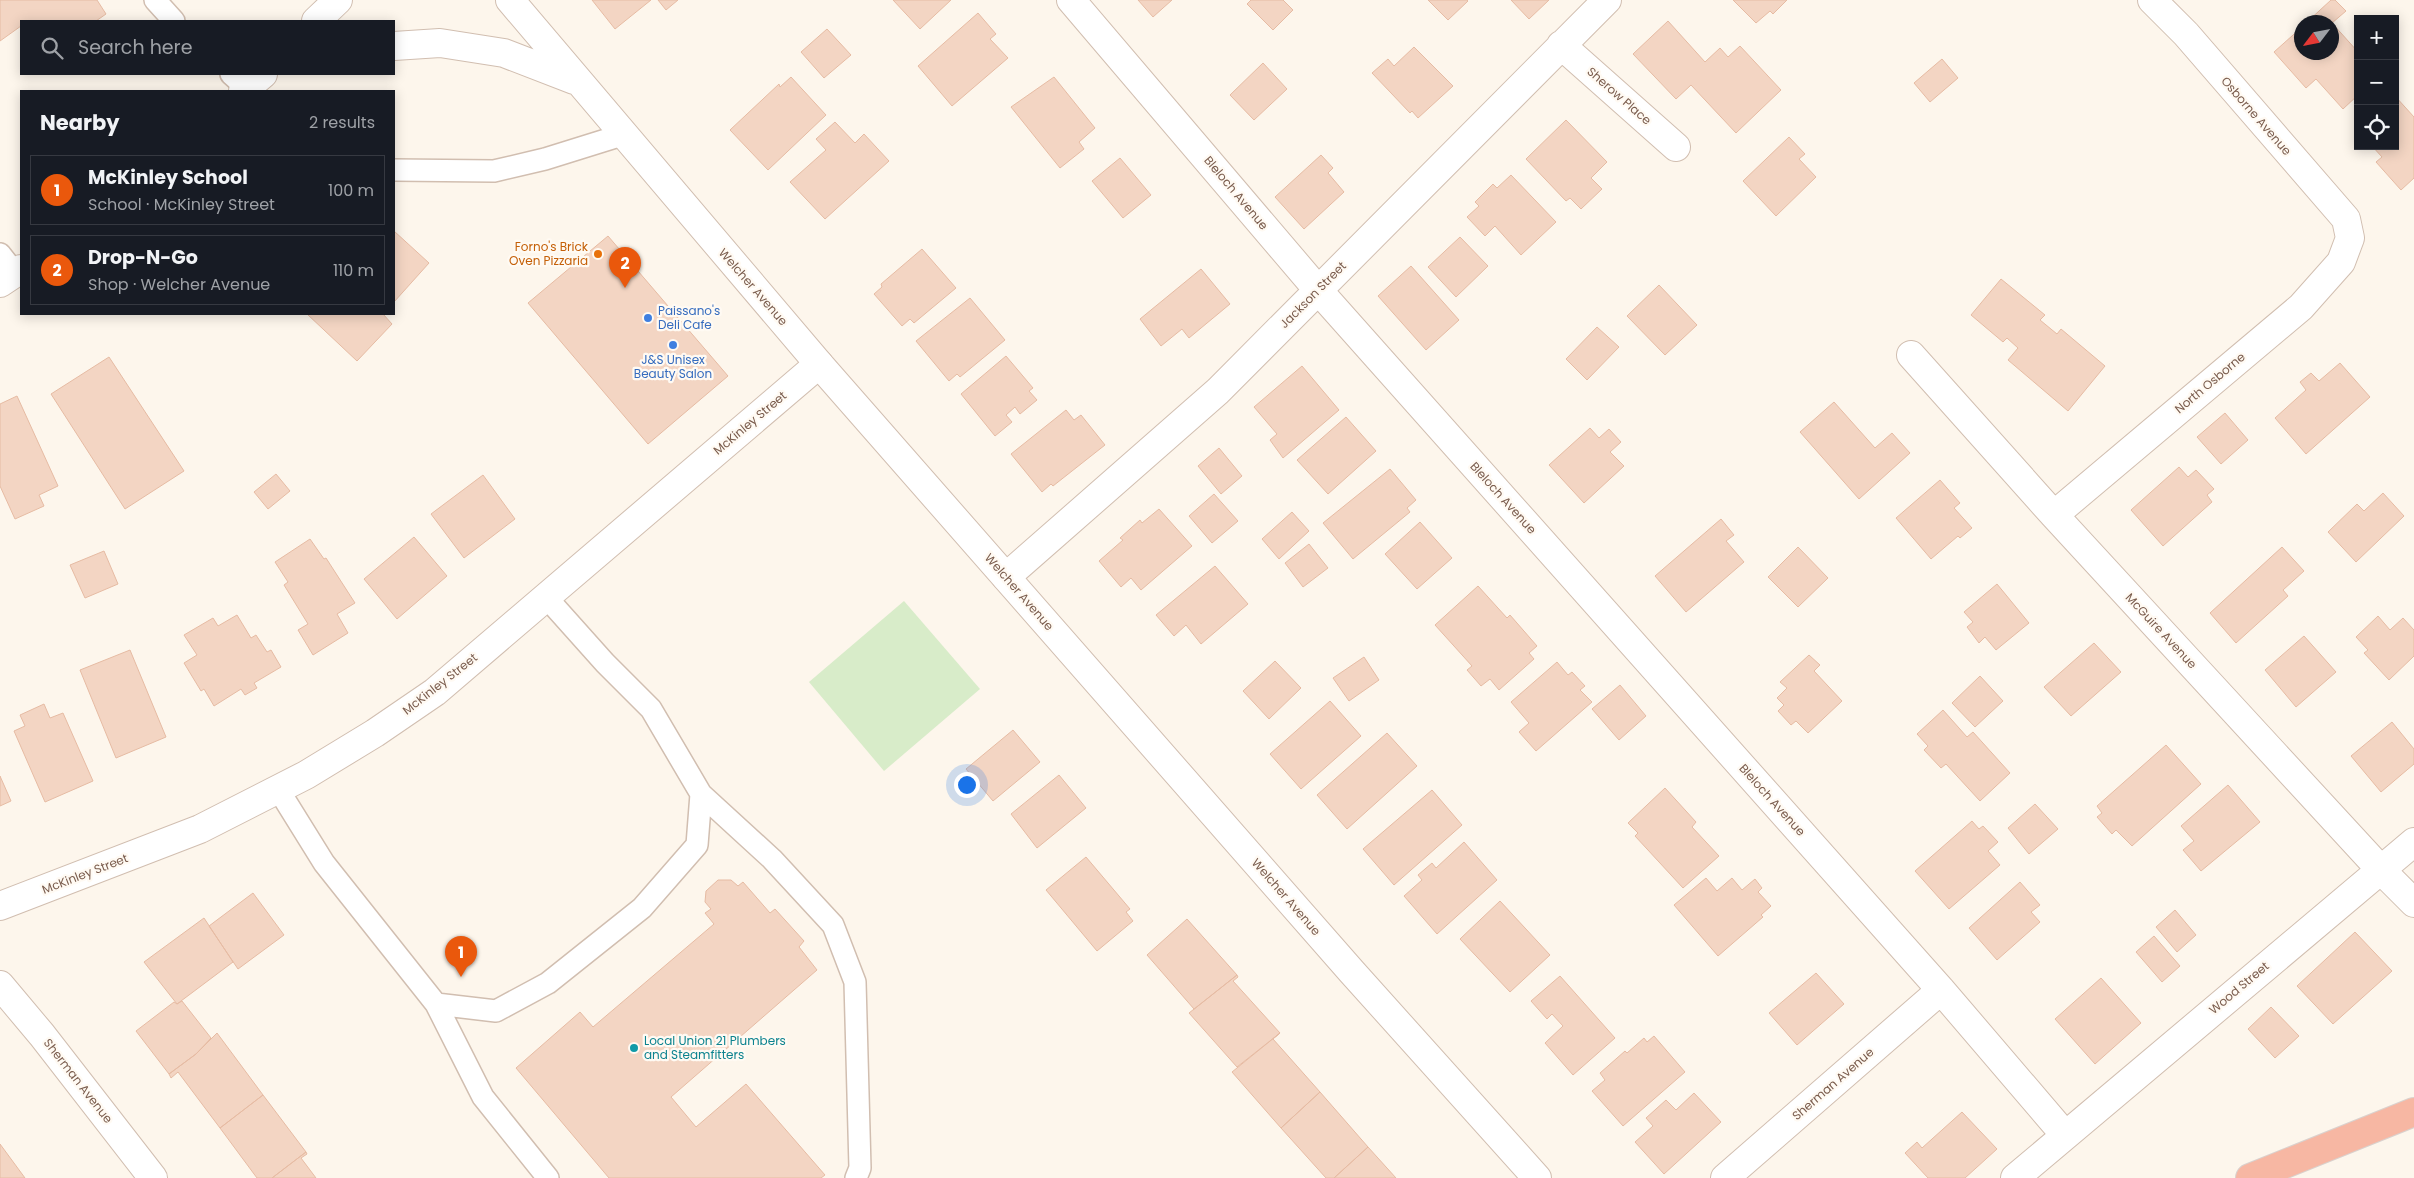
<!DOCTYPE html>
<meta charset="utf-8">
<style>
:root{--surface:#171b24;--page:#20242c;--text:#f1f3f6;--muted:#9ea1a6;--line:#363941;--accent:#ea580c}
body{margin:0;font-family:Poppins,sans-serif;background:var(--page);color:var(--text)}
.controls{position:absolute;right:15px;top:15px;display:grid;overflow:hidden;border-radius:0px;box-shadow:0 2px 12px #0003}
.controls button{width:45px;height:45px;display:grid;place-items:center;padding:0;border:0;border-bottom:1px solid var(--line);background:var(--surface);color:var(--text);font:25px sans-serif}
.compass{position:absolute;left:2294px;top:15px;width:45px;height:45px;border-radius:50%;background:var(--surface);box-shadow:0 2px 12px #0003;rotate:238deg}
.you{position:absolute;left:966px;top:784px;width:18px;height:18px;margin:-12px;border:4px solid #fff;border-radius:50%;background:#1a73e8;box-shadow:0 0 0 8px #1a73e833}
.badge{display:grid;place-items:center;width:32px;height:32px;border-radius:50%;background:var(--accent);color:#fff;font-size:16px;font-weight:700}
.pin{position:absolute;translate:-50% -41px;filter:drop-shadow(0 1px 2px #0008)}
.pin::after{content:'';position:absolute;top:26px;width:18px;height:15px;background:inherit;clip-path:polygon(0 0,100% 0,50% 100%)}
.list{margin:0;padding:0;list-style:none}
h2{display:flex;justify-content:space-between;align-items:center;height:65px;margin:0;padding:0 20px;font-size:21px}
h2 small{font-size:16px;font-weight:400;color:var(--muted)}
.list li{display:grid;grid-template-columns:32px 1fr auto;gap:15px;align-items:center;box-sizing:border-box;height:70px;margin:0 10px 10px;padding:0 10px;border:1px solid var(--line);border-radius:0px}
.list b{display:block;font-size:19px;white-space:nowrap}
.list p{margin:0;font-size:16px;white-space:nowrap;color:var(--muted)}
.list em{font-size:16px;font-style:normal;color:var(--muted)}
.icon{flex:none;width:28px;height:28px;fill:none;stroke:currentColor;stroke-width:2;stroke-linecap:round;stroke-linejoin:round}
.map{position:relative;flex:none;width:2414px;height:1178px;overflow:hidden}
.search{position:absolute;background:var(--surface);box-shadow:0 2px 12px #0003;left:20px;top:20px;width:375px;height:55px;display:flex;align-items:center;gap:12px;box-sizing:border-box;padding:0 18px;border-radius:0px;color:var(--muted);font-size:19px}
.panel{position:absolute;background:var(--surface);box-shadow:0 2px 12px #0003;left:20px;top:90px;width:375px;height:225px;border-radius:0px}
.map>svg:first-child{display:block}
.green{fill:#d8ecc9}
.building{fill:#f3d5c3;stroke:#e6bba3}
.lines{fill:none;stroke-linecap:round;stroke-linejoin:round}
.service-casing{stroke:#d1beb0;stroke-width:24}
.minor-casing{stroke:#d1beb0;stroke-width:30}
.tertiary-casing{stroke:#d1beb0;stroke-width:30}
.motorway-casing{stroke:#dad1cd;stroke-width:30}
.service{stroke:#fff;stroke-width:21}
.minor{stroke:#fff;stroke-width:28}
.tertiary{stroke:#fff;stroke-width:28}
.motorway{stroke:#f7b7a3;stroke-width:28}
.food-dot{fill:#e8710a;stroke:#fffaf3;stroke-width:2}
.shop-dot{fill:#3f7fe0;stroke:#fffaf3;stroke-width:2}
.culture-dot{fill:#0f9aa8;stroke:#fffaf3;stroke-width:2}
.labels{text-anchor:middle;stroke-width:4.5;stroke-linejoin:round;paint-order:stroke}
.street-label{font-size:12px;fill:#7a5c4d;stroke:#fffaf3}
.food-label{font-size:12px;fill:#c56008;stroke:#fffaf3;text-anchor:end}
.shop-label{font-size:12px;fill:#366cbe;stroke:#fffaf3;text-anchor:start}
.culture-label{font-size:12px;fill:#0d838f;stroke:#fffaf3;text-anchor:start}
</style>
<div class="map">
<svg width="2414" height="1178" viewBox="0 0 2414 1178">
<rect width="100%" height="100%" fill="#fdf6ec"/>
<path class="green" d="M904,601L980,689L884,771L809,682Z"/>
<path class="building" d="M0,0H97L106,14L96,21H21V26L0,41Z
M592,0H651L615,29Z
M658,0H678L666,10Z
M893,0H951L920,29Z
M1138,0H1172L1153,17Z
M1251,0H1283L1293,10L1273,30L1247,4Z
M1428,0H1467L1468,1L1448,20Z
M1511,0H1549L1529,19Z
M1733,0H1787L1773,14L1770,11L1756,23Z
M2331,0H2335L2346,11L2332,23L2358,52V95L2343,109L2316,79L2306,88L2274,52L2302,27V52H2332V22H2307Z
M978,13L996,34L990,39L1008,58L952,106L918,66Z
M1668,21L1705,62L1720,48L1728,57L1740,46L1781,90L1736,133L1691,85L1676,99L1633,54Z
M827,29L851,55L824,78L801,52Z
M1414,47L1453,86L1418,118L1412,111L1410,113L1372,73L1388,59L1394,66Z
M1942,59L1958,78L1930,102L1914,83Z
M1263,63L1287,89L1254,120L1230,95Z
M791,77L826,115L768,170L730,130L779,84L780,87Z
M1054,77L1095,128L1079,142L1084,149L1060,168L1011,107Z
M2395,96L2414,117V178L2401,190L2376,162L2382,157L2372,146H2395Z
M1566,120L1607,162L1591,178L1602,189L1581,209L1570,198L1566,201L1526,159Z
M835,122L855,143L864,134L889,161L825,219L790,182L826,150L816,139Z
M1789,137L1805,154L1799,159L1816,177L1776,216L1743,181Z
M1321,155L1333,168L1328,173L1344,192L1304,229L1275,197Z
M1120,158L1151,195L1123,218L1092,181Z
M1511,175L1556,222L1521,255L1495,226L1485,236L1467,217L1479,206L1475,202L1493,184L1497,188Z
M394,231L429,263L394,302Z
M608,236L728,376L648,444L528,303Z
M1460,237L1488,266L1456,297L1428,267Z
M922,249L956,288L914,323L910,319L902,326L874,294L882,287L881,284Z
M1411,266L1459,320L1426,350L1378,296Z
M1201,269L1230,304L1189,338L1182,329L1161,346L1140,319Z
M2001,279L2045,315L2040,320L2057,334L2061,329L2105,366L2068,411L2008,360L2018,348L2007,338L2003,342L1971,315Z
M1659,285L1697,325L1665,355L1627,316Z
M970,298L1005,340L960,377L957,374L949,381L916,341Z
M307,314H383L392,324L357,361Z
M1597,327L1619,347L1587,380L1566,359Z
M1006,356L1033,388L1029,391L1037,400L1020,414L1015,407L1006,415L1012,422L995,436L961,394Z
M109,357L184,471L125,509L51,394Z
M2340,363L2370,397L2306,454L2275,418L2306,390L2300,382L2311,373L2319,381Z
M1302,366L1339,410L1283,458L1270,440L1277,434L1254,407Z
M17,396L58,486L39,495L44,506L15,519L0,486V404Z
M1834,402L1875,448L1892,433L1910,453L1859,499L1800,432Z
M1066,410L1074,420L1081,415L1105,445L1053,486L1051,484L1042,492L1011,454Z
M2225,413L2248,440L2221,464L2197,437Z
M1346,417L1376,451L1328,494L1297,460Z
M1590,428L1599,438L1609,429L1621,442L1610,452L1624,466L1584,503L1549,465Z
M1219,448L1242,476L1221,494L1198,466Z
M2179,467L2188,477L2196,470L2214,489L2207,495L2212,502L2163,546L2131,510Z
M1390,469L1416,500L1407,508L1410,512L1353,559L1323,523Z
M276,474L290,491L268,509L254,492Z
M483,475L515,519L464,558L431,514Z
M1940,480L1960,503L1954,508L1972,528L1960,538L1958,536L1931,559L1896,518Z
M2383,493L2404,516L2356,562L2328,532L2357,504L2364,511Z
M1214,494L1238,521L1212,543L1189,516Z
M1159,509L1192,546L1141,590L1131,578L1121,587L1099,561L1123,540L1120,538L1140,520L1142,523Z
M1292,512L1309,531L1279,559L1262,539Z
M1721,519L1734,535L1726,541L1744,562L1686,612L1655,576Z
M1420,522L1452,558L1417,589L1385,554Z
M414,537L447,576L397,619L364,579Z
M310,539L324,559L326,558L355,603L337,614L348,633L313,655L298,630L308,624L284,585L288,582L275,562Z
M1309,544L1328,568L1303,587L1285,563Z
M1798,547L1828,578L1798,607L1768,577Z
M2282,547L2304,571L2283,590L2288,596L2236,643L2210,613Z
M104,551L118,584L85,598L70,565Z
M1215,566L1248,604L1201,644L1186,625L1174,636L1156,615Z
M1997,584L2029,623L1996,650L1985,637L1979,643L1967,627L1973,622L1964,612Z
M1478,586L1507,618L1510,615L1537,646L1529,653L1534,659L1499,690L1490,679L1481,686L1467,670L1472,666L1435,625Z
M237,615L251,638L256,635L267,652L271,650L281,667L254,683L257,688L245,695L241,689L214,706L204,689L201,691L184,663L197,655L184,635L213,618L218,626Z
M2378,616L2390,630L2403,618L2414,630V656L2389,680L2364,653L2368,650L2356,637Z
M2304,636L2336,672L2296,707L2265,670Z
M2094,643L2121,672L2071,716L2044,687Z
M130,650L166,737L116,758L80,670Z
M1809,655L1820,665L1814,671L1842,701L1808,733L1796,721L1791,725L1778,711L1784,705L1777,698L1787,688L1780,682Z
M1364,657L1379,680L1349,701L1333,678Z
M1275,661L1301,688L1269,719L1243,691Z
M1557,662L1568,675L1572,672L1585,686L1580,690L1592,702L1536,751L1519,732L1529,723L1511,702Z
M1980,676L2003,701L1975,727L1952,703Z
M1620,685L1646,716L1619,740L1592,709Z
M1330,701L1361,736L1301,789L1270,754Z
M44,704L50,718L63,713L93,781L45,802L14,731L25,726L20,715Z
M1943,710L1967,737L1973,732L2010,773L1980,801L1946,764L1941,768L1924,750L1928,746L1917,734Z
M2392,722L2414,749V764L2381,792L2351,756Z
M1013,730L1040,762L993,801L966,769Z
M1387,733L1417,766L1347,829L1317,795Z
M2166,745L2201,784L2132,846L2116,830L2112,834L2097,817L2102,813L2097,806Z
M1059,775L1086,808L1037,848L1011,814Z
M0,776L11,801L0,806Z
M2228,785L2260,822L2201,871L2183,850L2194,841L2181,826Z
M1665,788L1696,822L1692,827L1719,856L1683,888L1635,836L1638,833L1628,823Z
M1432,790L1462,825L1394,885L1363,849Z
M2035,804L2058,829L2029,854L2008,828Z
M1972,821L1979,829L1983,826L1998,842L1988,851L2000,865L1949,909L1915,871Z
M1464,842L1497,880L1437,934L1404,896L1422,880L1418,875L1432,863L1436,868Z
M1086,857L1130,909L1126,912L1133,921L1097,951L1046,890Z
M1706,878L1717,891L1732,878L1742,890L1755,879L1762,888L1758,892L1771,906L1761,915L1763,917L1718,956L1674,905Z
M718,880H731L738,886L743,882L770,913L775,909L804,941L799,947L817,970L671,1097L696,1127L746,1084L825,1175L821,1178H609L516,1068L580,1012L593,1027L714,924L705,913L711,909L705,902L706,891Z
M2020,882L2040,905L2031,912L2040,922L1997,960L1969,928Z
M253,893L284,935L238,969L209,926Z
M1500,901L1550,955L1510,992L1460,939Z
M2175,910L2196,935L2177,952L2156,927Z
M204,918L233,962L177,1004L144,962Z
M1187,919L1237,975L1193,1010L1194,1009L1147,955Z
M2355,932L2392,971L2333,1024L2297,986Z
M2154,936L2180,966L2162,982L2136,952Z
M1816,973L1844,1004L1797,1045L1769,1013Z
M1237,975L1238,977L1233,981L1280,1033L1237,1067L1189,1013Z
M1560,976L1615,1038L1573,1075L1545,1043L1563,1026L1552,1014L1547,1019L1531,1001Z
M2101,978L2141,1023L2095,1064L2055,1019Z
M182,1001L211,1038L196,1054L169,1074L136,1031L174,1002L177,1004Z
M2271,1007L2299,1036L2275,1058L2248,1029Z
M217,1033L263,1095L220,1128L178,1072L171,1078L169,1074L196,1054Z
M1280,1033L1273,1039L1320,1092L1281,1128L1232,1072Z
M1654,1036L1685,1072L1623,1126L1592,1091L1605,1080L1600,1073L1625,1051L1627,1053L1644,1038L1647,1042Z
M1320,1092L1368,1147L1334,1178H1326L1281,1128Z
M1694,1093L1721,1122L1664,1174L1635,1142L1653,1126L1646,1118L1666,1100L1676,1110Z
M263,1095L306,1152L272,1178H257L220,1128Z
M1962,1112L1997,1149L1965,1178H1928L1905,1153L1917,1142L1922,1148Z
M0,1144L25,1178H0Z
M1368,1147L1396,1178H1334Z
M306,1152L307,1154L301,1158L316,1178H272Z"/>
<g class="lines">
<defs>
<path id="service" d="M155,0L174,21
M231,74L250,91
M394,170L494,171L545,159L622,135
M0,254L15,273
M278,789L324,863L436,1004L496,1011L548,983L642,908L697,845L701,794L651,709L605,663L546,597
M701,794L772,859L833,925L855,982L860,1168L856,1178
M436,1004L483,1097L548,1178"/>
<path id="minor" d="M1071,0L1318,290L1941,990L2065,1135
M1561,45L1676,147
M1911,355L2054,515L2381,870L2414,903
M2054,515L2301,307L2341,262L2350,238L2346,219L2186,34L2152,0
M1006,577L1218,391L1607,0
M0,906L200,829L306,775L375,733L435,692L819,364
M0,985L42,1035L153,1178
M1725,1178L1941,990
M2015,1178L2414,842"/>
<path id="tertiary" d="M510,0L819,364L1352,972L1537,1178
M316,21L338,0
M394,46L440,43L504,53L574,80
M243,91L263,74
M0,283L21,269"/>
<path id="motorway" d="M2250,1178L2414,1112"/>
</defs>
<use href="#service" class="service-casing"/>
<use href="#minor" class="minor-casing"/>
<use href="#tertiary" class="tertiary-casing"/>
<use href="#motorway" class="motorway-casing"/>
<use href="#service" class="service"/>
<use href="#minor" class="minor"/>
<use href="#tertiary" class="tertiary"/>
<use href="#motorway" class="motorway"/>
</g>
<circle class="food-dot" cx="598" cy="254" r="5"/>
<g class="shop-dot">
<circle cx="648" cy="318" r="5"/>
<circle cx="673" cy="345" r="5"/>
</g>
<circle class="culture-dot" cx="634" cy="1048" r="5"/>
<g class="labels">
<g class="street-label">
<text transform="translate(1619 96) rotate(41)" y="4">Sherow Place</text>
<text transform="translate(2256 116) rotate(49)" y="4">Osborne Avenue</text>
<text transform="translate(1236 193) rotate(50)" y="4">Bleloch Avenue</text>
<text transform="translate(753 287) rotate(49)" y="4">Welcher Avenue</text>
<text transform="translate(1313 295) rotate(-45)" y="4">Jackson Street</text>
<text transform="translate(2210 383) rotate(-40)" y="4">North Osborne</text>
<text transform="translate(750 423) rotate(-40)" y="4">McKinley Street</text>
<text transform="translate(1503 498) rotate(48)" y="4">Bleloch Avenue</text>
<text transform="translate(1019 592) rotate(49)" y="4">Welcher Avenue</text>
<text transform="translate(2161 631) rotate(47)" y="4">McGuire Avenue</text>
<text transform="translate(440 684) rotate(-38)" y="4">McKinley Street</text>
<text transform="translate(1772 800) rotate(48)" y="4">Bleloch Avenue</text>
<text transform="translate(85 874) rotate(-21)" y="4">McKinley Street</text>
<text transform="translate(1286 897) rotate(49)" y="4">Welcher Avenue</text>
<text transform="translate(2239 988) rotate(-40)" y="4">Wood Street</text>
<text transform="translate(78 1081) rotate(52)" y="4">Sherman Avenue</text>
<text transform="translate(1833 1084) rotate(-41)" y="4">Sherman Avenue</text>
</g>
<g class="food-label">
<text x="588" y="251">Forno's Brick<tspan x="588" dy="14">Oven Pizzaria</tspan></text>
</g>
<g class="shop-label">
<text x="658" y="315">Paissano's<tspan x="658" dy="14">Deli Cafe</tspan></text>
<text x="673" y="364" text-anchor="middle">J&amp;S Unisex<tspan x="673" dy="14">Beauty Salon</tspan></text>
</g>
<g class="culture-label">
<text x="644" y="1045">Local Union 21 Plumbers<tspan x="644" dy="14">and Steamfitters</tspan></text>
</g>
</g>
</svg>
<div class="controls">
<button>+</button>
<button>−</button>
<button><svg class="icon" aria-label="locate" viewBox="0 0 24 24"><circle cx="12" cy="12" r="6"/><path d="M12 2v4M12 18v4M2 12h4M18 12h4"/></svg></button>
</div>
<svg class="compass" viewBox="-18 -18 36 36"><path d="M0-13l5 13h-10z" fill="#e53935"/><path d="M0 13l5-13h-10z" fill="#9ea1a6"/></svg>
<div class="you"></div>
<div class="pin badge" style="left:461px;top:977px">1</div>
<div class="pin badge" style="left:625px;top:288px">2</div>
<div class="search"><svg class="icon" aria-label="search" viewBox="0 0 24 24"><circle cx="10" cy="10" r="6"/><path d="M15 15l6 6"/></svg>Search here</div>
<section class="panel">
<h2>Nearby<small>2 results</small></h2>
<ul class="list">
<li><span class="badge">1</span><div><b>McKinley School</b><p>School · McKinley Street</p></div><em>100 m</em></li>
<li><span class="badge">2</span><div><b>Drop-N-Go</b><p>Shop · Welcher Avenue</p></div><em>110 m</em></li>
</ul>
</section>
</div>
